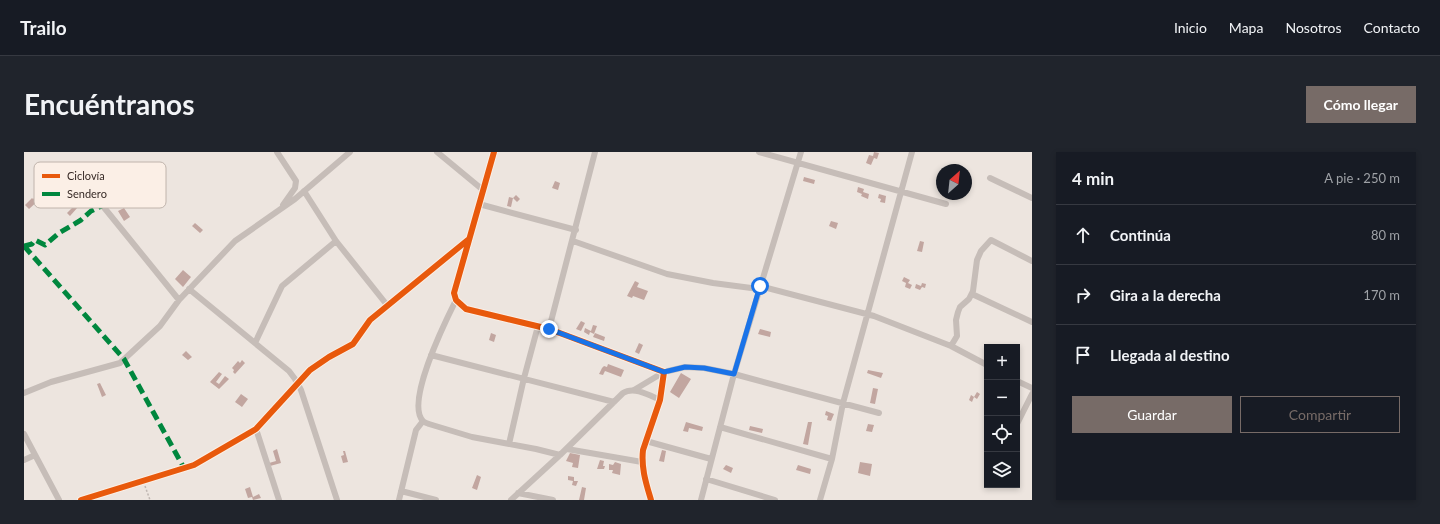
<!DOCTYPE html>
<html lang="es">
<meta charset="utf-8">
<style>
:root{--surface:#171b24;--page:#20242c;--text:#f1f3f6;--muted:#9ea1a6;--line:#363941;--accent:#776b67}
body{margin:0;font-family:Lato,sans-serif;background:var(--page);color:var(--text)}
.controls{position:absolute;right:12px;bottom:12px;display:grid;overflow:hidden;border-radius:0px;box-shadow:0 2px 6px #0003}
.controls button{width:36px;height:36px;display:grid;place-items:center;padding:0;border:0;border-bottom:1px solid var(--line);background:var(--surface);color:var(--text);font:20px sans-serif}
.compass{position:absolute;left:912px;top:12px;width:36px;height:36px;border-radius:50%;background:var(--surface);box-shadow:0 2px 6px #0003;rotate:27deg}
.stop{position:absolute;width:12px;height:12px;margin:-9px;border:3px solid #1a73e8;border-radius:50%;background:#fff}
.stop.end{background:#1a73e8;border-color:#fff;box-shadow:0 1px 4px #0008}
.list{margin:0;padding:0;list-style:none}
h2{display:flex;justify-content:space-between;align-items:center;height:52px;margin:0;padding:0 16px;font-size:17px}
h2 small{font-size:13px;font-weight:400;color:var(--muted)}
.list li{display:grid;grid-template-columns:26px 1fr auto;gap:12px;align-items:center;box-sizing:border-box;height:60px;padding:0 16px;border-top:1px solid var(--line)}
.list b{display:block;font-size:15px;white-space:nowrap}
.list em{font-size:13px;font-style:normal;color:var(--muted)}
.actions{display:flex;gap:8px;padding:12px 16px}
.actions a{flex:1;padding:9px 0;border:1px solid var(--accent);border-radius:0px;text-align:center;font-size:14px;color:var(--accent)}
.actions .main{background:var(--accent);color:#fff}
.icon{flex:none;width:22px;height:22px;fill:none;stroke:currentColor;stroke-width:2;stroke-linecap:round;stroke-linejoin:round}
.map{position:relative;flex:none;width:1008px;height:348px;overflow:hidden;border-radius:0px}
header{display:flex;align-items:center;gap:24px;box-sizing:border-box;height:56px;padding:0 20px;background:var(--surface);border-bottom:1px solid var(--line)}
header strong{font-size:19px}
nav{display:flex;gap:22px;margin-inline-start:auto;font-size:14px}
.intro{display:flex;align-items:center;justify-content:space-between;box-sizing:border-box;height:96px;padding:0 24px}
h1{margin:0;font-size:28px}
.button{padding:10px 18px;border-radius:0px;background:var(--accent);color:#fff;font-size:14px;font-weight:700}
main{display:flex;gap:24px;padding:0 24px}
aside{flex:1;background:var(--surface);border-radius:0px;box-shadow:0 2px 6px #0003}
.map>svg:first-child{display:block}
.building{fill:#c2a6a0}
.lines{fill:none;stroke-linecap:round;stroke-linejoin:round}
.path{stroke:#bfb6b1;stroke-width:1.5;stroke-dasharray:2 2;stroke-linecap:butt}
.street{stroke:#c6bdb8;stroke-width:6}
.quiet{stroke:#00873e;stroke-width:5;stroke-dasharray:10 5;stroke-linecap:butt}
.cycleway-casing{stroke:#fbefe6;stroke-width:8}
.cycleway{stroke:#e8590c;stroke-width:6}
.route{stroke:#1a73e8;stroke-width:5}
.key{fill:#fbefe6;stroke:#c0b4ac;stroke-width:1}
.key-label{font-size:11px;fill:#372a26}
</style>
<header>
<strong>Trailo</strong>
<nav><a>Inicio</a><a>Mapa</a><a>Nosotros</a><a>Contacto</a></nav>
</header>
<div class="intro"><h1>Encuéntranos</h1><a class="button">Cómo llegar</a></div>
<main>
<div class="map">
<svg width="1008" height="348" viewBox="0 0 1008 348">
<rect width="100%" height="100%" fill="#ede5df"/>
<path class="building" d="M850,0L855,1L853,7L850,6L847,13L842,11L845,3L849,4Z
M780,25L791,28L790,32L779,29Z
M531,29L536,31L534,38L528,36Z
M834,35L840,37L839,40L845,42L844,47L837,44L838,42L833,40Z
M855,42L862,44L861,51L856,50L857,47L854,46Z
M492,43L496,47L493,50L489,46L487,55L483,54L485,45L489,46Z
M13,44L16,47L5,57L1,53L8,46L9,47Z
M51,53L54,55L46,64L43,61Z
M100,56L106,65L100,69L94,59Z
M807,69L814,71L812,77L805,74Z
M171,71L179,78L176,81L168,74Z
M896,89L900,90L898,100L893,99Z
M159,118L167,125L159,135L151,127Z
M880,125L886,128L884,131L888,133L886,137L881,135L882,131L878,129Z
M611,129L615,131L613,135L624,139L620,148L609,144L608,146L603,144Z
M898,131L902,132L901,136L898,135L896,138L891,136L892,132L897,134Z
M557,169L561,171L557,179L552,177Z
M569,173L573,174L570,182L566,180L565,183L560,180L561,176L567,179Z
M736,177L747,180L746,185L734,182Z
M467,181L472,183L470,190L465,188Z
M571,181L581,185L580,189L569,185Z
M615,191L619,193L615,202L611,200Z
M162,199L168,205L164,208L158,203Z
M218,208L221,211L211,222L209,220L210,218L208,216L214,209L216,211Z
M584,212L600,218L597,225L581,219L579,223L575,222L578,216L580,214L583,215Z
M844,218L859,221L857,226L843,221Z
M195,220L198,222L192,230L195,232L201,224L205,227L195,237L186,230Z
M657,221L667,227L655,246L646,240Z
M76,231L82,243L78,245L73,232Z
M849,236L854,237L851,252L846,251Z
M953,240L956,242L953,247L950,245L948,250L945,248L947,243L950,245Z
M217,242L224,247L218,255L211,250Z
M802,259L810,262L807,269L803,268L804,264L801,263Z
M662,270L679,275L678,279L665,276L664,280L659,279Z
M784,270H788L784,293L779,292Z
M844,272L850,273L848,280L842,279Z
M726,274L739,277L738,281L725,278Z
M253,297L257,311L246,314L245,311L252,309L249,299Z
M638,298L642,299L640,310L635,309Z
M319,299H321L324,310L319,311L317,304L320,303Z
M546,301L556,303L554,316L548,315L549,311L542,309Z
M576,308L580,309L579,314H581L580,317H573Z
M591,310L597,312L596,323L588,321L589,318H585V312L589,313Z
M836,310L848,312L846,324L834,321Z
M702,313L709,316L707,321L699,317Z
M774,313L787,317L786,322L772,318Z
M453,323L457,325L453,338L448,336Z
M544,324L550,325V329H554L552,334L548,333L549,329L544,328Z
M226,335L229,345L235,342L237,346L229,348L228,345L224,346L221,337Z
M558,335L562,336L560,348H555Z"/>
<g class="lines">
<path class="path" d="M121,334L126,348"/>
<path class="street" d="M253,0L272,29L271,36L259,53
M413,0L459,38
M470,0L430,141L432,148L442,157L525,177L640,220L636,248L619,298C617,316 622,331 627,348
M735,0L922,52
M966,26L1008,46
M280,39L312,89L363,153
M455,52L552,78
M78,53L155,148
M549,89L643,122L689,131L735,137
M736,134L850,164L927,194L963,213
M165,137L265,219L271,227L277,238L313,348
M948,142L1008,170
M432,148C422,168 381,251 399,269C401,271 403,271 405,272L448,285L512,297L536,303
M525,177L571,0
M231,191L258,134L312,89
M927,194L933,184L932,168L934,160L936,155L945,147L949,139L953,108L957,99L967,88L1008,109
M407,203L590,250
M993,229L1008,236
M610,238L640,220L661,215L680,216L710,222L855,261
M0,241L27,230L96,211L136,174L155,148L211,89L271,47L326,0
M993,272L1008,242
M696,275L808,307
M232,277L255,348
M0,282L35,348
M622,289L687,307
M485,292L500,226L514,174
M543,297L618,310
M0,308L11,303
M682,327L751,348
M377,339L412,348
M494,341L529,348
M57,348L170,313L232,277L286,218L305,205L329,192L346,168L445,87
M375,348L392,278L399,269
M487,348L536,303L599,241C610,234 625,243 636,248
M677,348L710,222L777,0
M796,348L808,307L819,251L888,0"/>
<path class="quiet" d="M0,94L100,207L160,316
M0,94L8,92L11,88L21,93L35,81L57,68L67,59L90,48L115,33L136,24"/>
<defs>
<path id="cycleway" d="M470,0L430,141L432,148L442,157L525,177L640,220L636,248L619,298C617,316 622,331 627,348
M57,348L170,313L232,277L286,218L305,205L329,192L346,168L445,87"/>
</defs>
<use href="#cycleway" class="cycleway-casing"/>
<use href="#cycleway" class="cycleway"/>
</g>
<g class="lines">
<path class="route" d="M525,177L640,220L661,215L680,216L710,222L736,134"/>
</g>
<rect x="10" y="10" width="132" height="46" rx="6" class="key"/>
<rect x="18" y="22" width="18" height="4" fill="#e8590c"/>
<rect x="18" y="40" width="18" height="4" fill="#00873e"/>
<g class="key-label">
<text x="43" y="28">Ciclovía</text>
<text x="43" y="46">Sendero</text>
</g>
</svg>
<div class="controls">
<button>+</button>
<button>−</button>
<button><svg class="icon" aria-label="locate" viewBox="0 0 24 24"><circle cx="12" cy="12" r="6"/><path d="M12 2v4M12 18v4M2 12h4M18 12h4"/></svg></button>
<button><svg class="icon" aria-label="layers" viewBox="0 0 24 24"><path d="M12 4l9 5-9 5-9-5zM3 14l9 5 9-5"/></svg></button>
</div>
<svg class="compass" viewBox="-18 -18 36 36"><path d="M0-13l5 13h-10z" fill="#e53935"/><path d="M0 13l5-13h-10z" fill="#9ea1a6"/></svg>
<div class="stop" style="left:736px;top:134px"></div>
<div class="stop end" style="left:525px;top:177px"></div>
</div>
<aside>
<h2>4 min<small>A pie · 250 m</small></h2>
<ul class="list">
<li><svg class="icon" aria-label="ahead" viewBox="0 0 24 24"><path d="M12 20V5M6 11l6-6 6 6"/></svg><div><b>Continúa</b></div><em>80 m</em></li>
<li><svg class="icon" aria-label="right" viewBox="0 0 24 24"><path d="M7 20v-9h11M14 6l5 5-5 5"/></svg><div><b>Gira a la derecha</b></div><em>170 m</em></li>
<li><svg class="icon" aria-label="arrive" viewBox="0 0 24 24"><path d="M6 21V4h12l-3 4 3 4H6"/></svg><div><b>Llegada al destino</b></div></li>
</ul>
<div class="actions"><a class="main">Guardar</a><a>Compartir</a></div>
</aside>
</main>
